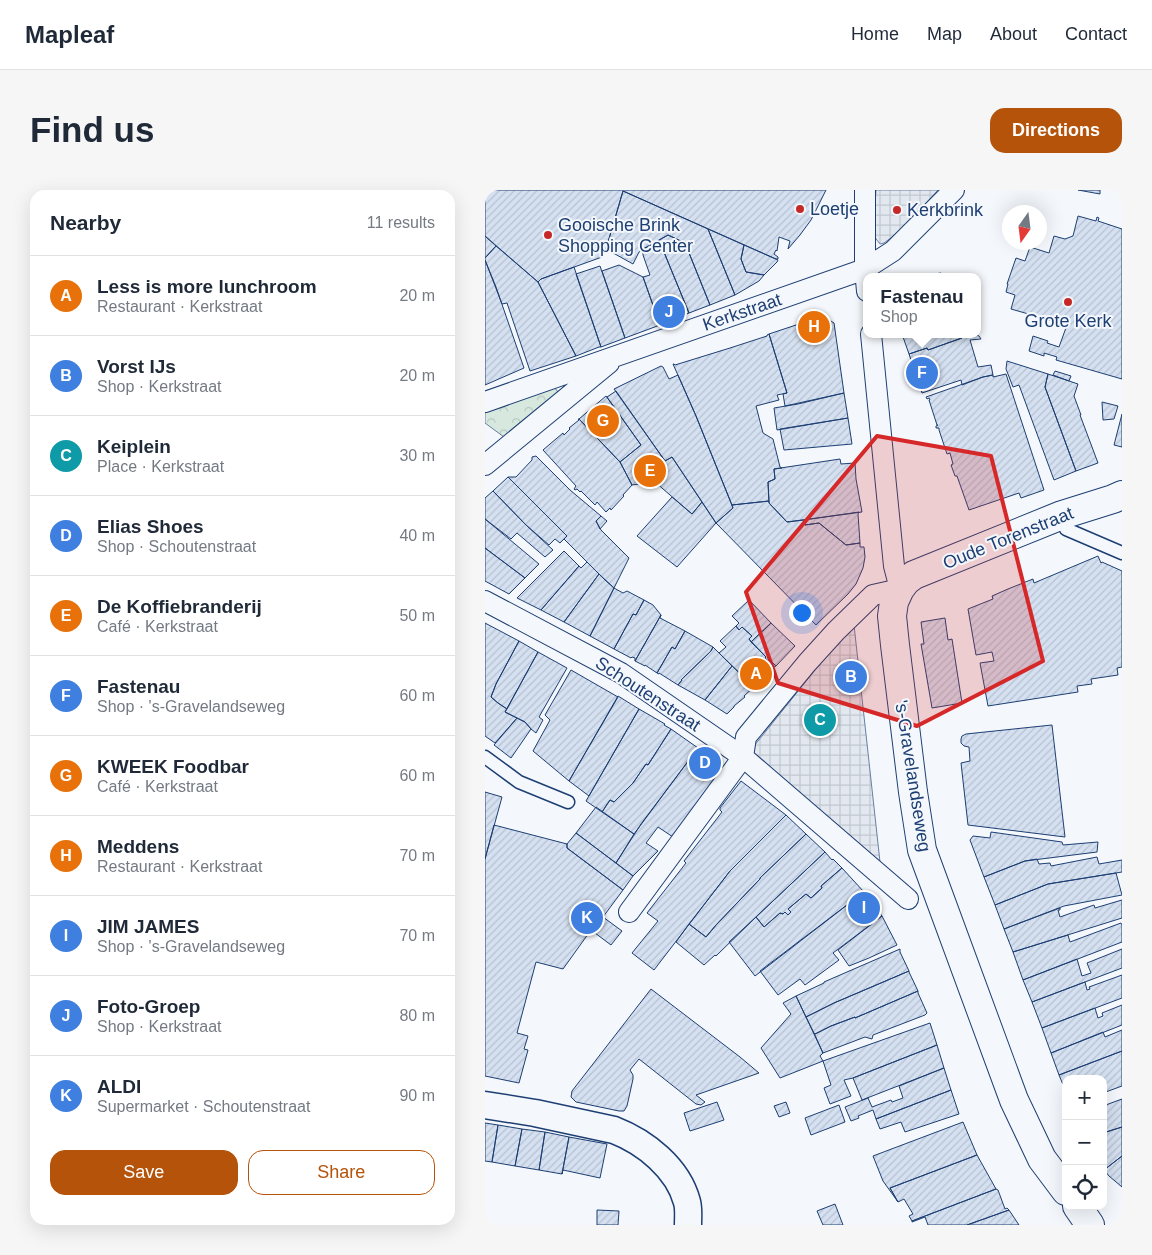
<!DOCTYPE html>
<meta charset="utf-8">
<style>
:root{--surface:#fff;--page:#f6f6f7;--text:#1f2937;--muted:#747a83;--line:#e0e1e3;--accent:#b45309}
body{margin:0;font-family:Helvetica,sans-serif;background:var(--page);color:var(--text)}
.controls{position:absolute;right:15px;bottom:15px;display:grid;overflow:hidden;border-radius:10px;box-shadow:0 5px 20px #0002}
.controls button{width:45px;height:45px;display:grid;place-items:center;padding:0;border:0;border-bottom:1px solid var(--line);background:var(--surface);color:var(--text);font:25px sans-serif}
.compass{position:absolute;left:517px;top:15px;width:45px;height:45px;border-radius:50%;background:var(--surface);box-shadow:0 5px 20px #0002;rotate:194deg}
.you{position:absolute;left:316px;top:422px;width:18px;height:18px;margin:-12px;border:4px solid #fff;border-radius:50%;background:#1a73e8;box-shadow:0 0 0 8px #1a73e833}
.badge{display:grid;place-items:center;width:32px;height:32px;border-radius:50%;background:var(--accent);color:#fff;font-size:16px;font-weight:700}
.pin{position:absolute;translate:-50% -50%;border:2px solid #fff;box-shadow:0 1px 5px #0006}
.popup{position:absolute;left:378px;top:83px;width:118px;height:65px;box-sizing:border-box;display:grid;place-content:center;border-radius:10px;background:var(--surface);filter:drop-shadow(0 1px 4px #0005);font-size:16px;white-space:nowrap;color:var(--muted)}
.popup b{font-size:19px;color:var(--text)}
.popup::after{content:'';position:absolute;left:50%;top:100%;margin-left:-10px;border:10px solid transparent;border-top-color:var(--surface)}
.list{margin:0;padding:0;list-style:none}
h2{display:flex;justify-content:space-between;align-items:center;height:65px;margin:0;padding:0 20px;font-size:21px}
h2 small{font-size:16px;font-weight:400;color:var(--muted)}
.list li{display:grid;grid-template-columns:32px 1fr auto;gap:15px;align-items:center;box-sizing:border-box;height:80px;padding:0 20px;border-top:1px solid var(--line)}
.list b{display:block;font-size:19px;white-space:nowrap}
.list p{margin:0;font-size:16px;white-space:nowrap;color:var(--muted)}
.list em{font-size:16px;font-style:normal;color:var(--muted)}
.actions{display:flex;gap:10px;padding:15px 20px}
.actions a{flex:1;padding:11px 0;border:1px solid var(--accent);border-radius:15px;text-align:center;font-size:18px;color:var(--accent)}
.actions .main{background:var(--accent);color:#fff}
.icon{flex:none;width:28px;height:28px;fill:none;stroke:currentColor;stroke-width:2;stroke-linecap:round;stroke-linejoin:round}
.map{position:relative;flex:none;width:637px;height:1035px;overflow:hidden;border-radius:15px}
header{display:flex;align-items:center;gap:30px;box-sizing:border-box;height:70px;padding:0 25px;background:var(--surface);border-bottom:1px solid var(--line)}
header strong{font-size:24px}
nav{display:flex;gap:28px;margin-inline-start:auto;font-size:18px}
.intro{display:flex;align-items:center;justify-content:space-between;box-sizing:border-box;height:120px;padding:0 30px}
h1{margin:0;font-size:35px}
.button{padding:12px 22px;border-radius:15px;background:var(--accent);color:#fff;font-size:18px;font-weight:700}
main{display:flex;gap:30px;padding:0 30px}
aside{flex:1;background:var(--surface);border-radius:15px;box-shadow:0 5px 20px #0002}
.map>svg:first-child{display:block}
.forest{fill:url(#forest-crowns);stroke:#687fa3}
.plaza{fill:url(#plaza-grid);stroke:#687fa3}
.building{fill:url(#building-hatch);stroke:#1d3f73}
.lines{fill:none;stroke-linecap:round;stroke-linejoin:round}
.service-casing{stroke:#1d3f73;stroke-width:15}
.pedestrian-casing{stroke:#1d3f73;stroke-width:22}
.minor-casing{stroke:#1d3f73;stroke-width:29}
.secondary-casing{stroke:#1d3f73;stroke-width:30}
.service{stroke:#f4f7fb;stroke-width:12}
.pedestrian{stroke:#f4f7fb;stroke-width:20}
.minor{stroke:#f4f7fb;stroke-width:26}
.secondary{stroke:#f4f7fb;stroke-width:28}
.marked{fill:#d62828;fill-opacity:0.2;stroke:#d62828;stroke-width:4;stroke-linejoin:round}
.poi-dot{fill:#c62828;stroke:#f4f7fb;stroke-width:2}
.labels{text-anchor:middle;stroke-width:4;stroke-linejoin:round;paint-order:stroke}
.poi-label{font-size:18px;fill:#1d3f73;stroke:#f4f7fb;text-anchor:start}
.street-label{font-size:18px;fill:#1d3f73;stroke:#f4f7fb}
</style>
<header>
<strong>Mapleaf</strong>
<nav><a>Home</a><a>Map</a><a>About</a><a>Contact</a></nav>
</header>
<div class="intro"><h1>Find us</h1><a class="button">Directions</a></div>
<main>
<aside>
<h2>Nearby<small>11 results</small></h2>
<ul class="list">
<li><span class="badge" style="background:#e8710a">A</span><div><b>Less is more lunchroom</b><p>Restaurant · Kerkstraat</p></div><em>20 m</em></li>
<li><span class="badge" style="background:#3f7fe0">B</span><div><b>Vorst IJs</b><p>Shop · Kerkstraat</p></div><em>20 m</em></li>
<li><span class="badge" style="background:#0f9aa8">C</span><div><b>Keiplein</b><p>Place · Kerkstraat</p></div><em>30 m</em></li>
<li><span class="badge" style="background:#3f7fe0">D</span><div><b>Elias Shoes</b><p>Shop · Schoutenstraat</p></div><em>40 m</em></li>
<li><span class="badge" style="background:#e8710a">E</span><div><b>De Koffiebranderij</b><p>Café · Kerkstraat</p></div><em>50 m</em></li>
<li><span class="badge" style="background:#3f7fe0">F</span><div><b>Fastenau</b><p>Shop · 's-Gravelandseweg</p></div><em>60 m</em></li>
<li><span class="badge" style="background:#e8710a">G</span><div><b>KWEEK Foodbar</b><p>Café · Kerkstraat</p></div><em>60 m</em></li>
<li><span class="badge" style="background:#e8710a">H</span><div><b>Meddens</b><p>Restaurant · Kerkstraat</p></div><em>70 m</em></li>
<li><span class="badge" style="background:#3f7fe0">I</span><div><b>JIM JAMES</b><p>Shop · 's-Gravelandseweg</p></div><em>70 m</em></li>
<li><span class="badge" style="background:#3f7fe0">J</span><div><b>Foto-Groep</b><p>Shop · Kerkstraat</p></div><em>80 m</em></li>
<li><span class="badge" style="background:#3f7fe0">K</span><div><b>ALDI</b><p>Supermarket · Schoutenstraat</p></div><em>90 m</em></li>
</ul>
<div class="actions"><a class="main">Save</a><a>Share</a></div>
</aside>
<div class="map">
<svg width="637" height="1035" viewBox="0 0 637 1035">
<defs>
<pattern id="forest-crowns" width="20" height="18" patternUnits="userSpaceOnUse" patternTransform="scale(1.25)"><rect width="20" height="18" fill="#d7e8df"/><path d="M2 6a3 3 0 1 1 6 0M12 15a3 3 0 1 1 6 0" fill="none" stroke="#b8c8c3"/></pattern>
<pattern id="plaza-grid" width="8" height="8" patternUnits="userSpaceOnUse" patternTransform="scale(1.25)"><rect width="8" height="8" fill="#e3e8f0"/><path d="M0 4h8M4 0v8" fill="none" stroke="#c2c8d1"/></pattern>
<pattern id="building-hatch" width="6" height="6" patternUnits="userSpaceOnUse" patternTransform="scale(1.25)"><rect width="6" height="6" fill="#d5e0f0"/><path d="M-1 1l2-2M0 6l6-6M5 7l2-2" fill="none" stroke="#b6c1d1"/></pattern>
</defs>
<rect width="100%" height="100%" fill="#f4f7fb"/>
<path class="forest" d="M70,198L75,205L19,247L0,233V220Z"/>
<path class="plaza" d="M391,0H453L415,41L399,53L395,54L388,45Z
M369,435L395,672L265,561L351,454Z"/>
<path class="building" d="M0,0H341L326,30L315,45L303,59L305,51L294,47L292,61L291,60L289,64L293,67V69H291L138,1L121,59H120L117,67L56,89L53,92L0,46Z
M593,0H615V4Z
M138,1L223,39L250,105L225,115L200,53L183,45L154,62L148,74L121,59Z
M593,26L611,31L612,27L614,28L613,31L637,39V189L571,170L572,167L559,163V166L544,161L548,146L563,151L562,153L574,157L582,135L526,119L530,105L521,102L523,94H522L531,68L540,71L545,57L564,63L569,46L580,49L588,46Z
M223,39L259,55L256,69L261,82L279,85L274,91L250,105Z
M183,45L200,53L225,115L204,123L174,50Z
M0,46L11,56L0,68Z
M174,50L204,123L181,133L180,130L174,132L158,87L165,85L158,65V64L156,60Z
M259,55L293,70L292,72L279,85L261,82L256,69Z
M11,56L53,92L91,166L45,181L22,113L17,114L0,70V68Z
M0,70L11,97L39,178L0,195Z
M134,75L158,87L175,135L140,148L117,81Z
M115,76L140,148L116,157L91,84Z
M89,77L116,157H114L91,166L53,92L56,89Z
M456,83L457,87H431L443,85Z
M338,126L349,133L359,203L300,216L298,204L302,203L284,144Z
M284,144L302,203L292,205L294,210L271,216L278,243L288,249L295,277L297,278L289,279L290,289L283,292L284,311L247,315L211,226L188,174H189L190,175L245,158L282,146V145Z
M417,144H476L477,148L443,160L442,158L424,164Z
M476,144H490L494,146L496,149L485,150L493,177L506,175L508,185L498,187L477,195L476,190L437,203L424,164L442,158L443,160L477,148Z
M522,171L563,184L560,197L591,281L569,290L534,195L528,197L521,179Z
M176,176L178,177L184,189L193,185L211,226L248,318L231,333L187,267L180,271L129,199Z
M570,181L586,186L584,191L568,185Z
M521,184L559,300L536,308L534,303L484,320L472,286H470L466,275L468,274L465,263L462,264L454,240V238H451V236L453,235H452L444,210H445L444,208L442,209L441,207L498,187L508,185V187Z
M563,184L593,194L589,206L596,225H595L613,273L591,281L560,197Z
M131,201L180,271L187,267L217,312L207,324L170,292L147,295L135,272L156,255L122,207Z
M359,203L363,228L292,240L289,218L313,214Z
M121,206L156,255L135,272L94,229Z
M617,212L633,216L629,229L618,230Z
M637,224V257L629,255Z
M363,228L367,254L299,260L295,239Z
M93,229H94L135,272L147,295L138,305L139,306L126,320L125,318L121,322L112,312L110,315L96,301L95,302L92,299L90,300L89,299L91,296L58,260L78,243L79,245L85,239L84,238L94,230Z
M51,266L85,300L116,326L111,331L116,340L144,368L129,398L120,390L79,349L82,346L23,287H31L47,270V267Z
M355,269L356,274L370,273L371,289L377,322L302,332L284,313L283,292L290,289L289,279Z
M23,287L82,346L75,353L70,349L64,355L41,335L8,301Z
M8,301L41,335L68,360L60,367L32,343L26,349L0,329V308Z
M187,307L207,324L217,312L231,333L192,377L152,346Z
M284,311V313L302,332L319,330L320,335L334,333L361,355L375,353V357H379L380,367L378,378L371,394L363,404L331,435L231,333L248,318L247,315Z
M374,322L373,324L375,353L361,355L334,333L320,335L319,330Z
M116,326L122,331L115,339L111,331Z
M0,329L54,374L40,388L0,358Z
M0,358L40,388L24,404L0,391Z
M79,361L94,376L56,420L32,408Z
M613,366L616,373L617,372L637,381V477L632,478L633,485L606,489L607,494L592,496L593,502L503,516L495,473L509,471L507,462L491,465L483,419L508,409L507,406L523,399L548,389L549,393Z
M102,372L114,384L79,432L56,420L94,376L96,378Z
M114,384L129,398L105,446L79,432Z
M129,398L138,403L142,401L159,410L151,425L148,424L129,459L105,446Z
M159,410L168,415L176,425L150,471V468L147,467L146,468L129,459L148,424L151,425Z
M264,410L286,433L266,452L264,449L267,446L257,437L254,440L251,436L254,433L247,426Z
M176,425L175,428L200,441L190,459L187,457L172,483L160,475V476L150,471Z
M460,428L463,450L467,449L477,513L447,518L436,454H439L436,432Z
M0,433L34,451L11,494L6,507L13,513L22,519L20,522L32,528L10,553L0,546Z
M286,433L310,456L291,476L286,471L284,472L280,468L281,467L266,452Z
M251,436L254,440L257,437L267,446L264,449L281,467L280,468L284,472L286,471L291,476L289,477L288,476L270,496L269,495L268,496L234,463L241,457L235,451Z
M200,441L228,457L226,461L196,490H197L193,495L174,483V484L172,483L187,457L190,459Z
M34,451L53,462L22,519L13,513L6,507L11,494Z
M228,457L247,476L220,510L193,495L197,490H196L226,461Z
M53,462L82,478L54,527L58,530L51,543L46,539L40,532L20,522Z
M373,475L375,488H378L379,499L361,501V498L356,499L354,480H352V477Z
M247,476L268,496L269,495L270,496L259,506L260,507L249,516V517L242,524L220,510Z
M86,480L133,507L84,591L48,561L65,530L60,525Z
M133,506L154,519L104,606L84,591Z
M154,519L180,534L179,535L186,539L163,575L161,574L148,593L129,612L125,610L117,622L101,611Z
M32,528L40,532L46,539L26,568L9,555Z
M567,535L580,647L483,635L476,573L485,571L484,557L479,556L476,553V549L477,546L481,544Z
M186,539L213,558L149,644L117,622L125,610L129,612L148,593L161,574L163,575Z
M213,558L238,577L197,636L195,635L188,647L173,637L161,653L173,661L148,686L131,673L156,634Z
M256,591L301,625L245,681L169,780L147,763L173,731L162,723L201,673L199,671L237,622L235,620V618Z
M0,602L17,607L0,669Z
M111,617L149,644L131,673L91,643Z
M301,625L321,644L275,688V689L231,735L221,747L204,734L245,681Z
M9,635L82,654V658L138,700L118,727L137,741L126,755L106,740L78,779L51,772L32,843L43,846L39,859L43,860L34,893L0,886V669Z
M506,642L577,652L578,655L613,652L612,662L540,671L499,687L485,650L488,646L505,648Z
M91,643L148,686L138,700L82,658V654Z
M321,644L340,662L271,727L231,766L230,765L219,775L191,752L204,734L221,747L231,735L275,689V688Z
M340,662L347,670L348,669L357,678L336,696L337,698L326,708L321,704L303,719L306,722L303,725L300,722L298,724L295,723L279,737L271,727Z
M612,667L614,674L637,670V682L563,694L510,715L499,687L540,671L552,669L554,674L565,673L566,676Z
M357,678L379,702L270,786L244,752L271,727L279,737L295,723L298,724L300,722L303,725L306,722L303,719L321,704L326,708L337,698L336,696Z
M631,683L637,705L579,716L519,739L510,715L563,694Z
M379,702L397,726L348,763L354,770L320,795L315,789L293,805L275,781Z
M637,710V728L528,762L519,739L575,718V720H573L575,727L609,715L610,718Z
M397,726L412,755L384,768L364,776L353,760Z
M636,733L637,735V752L538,790L528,762L583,745L585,752Z
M415,759V762L424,781L349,813L321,827L311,806L339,793V792Z
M637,759V778L547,812L538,790L592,769L597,786L606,783L602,773Z
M424,781V782L433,801L370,828V827L346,836L330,844L329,843L321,827L349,813Z
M637,785V808L557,838L547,812L600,792L602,800L605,799L604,797Z
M166,799L255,867L274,883L211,905L220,912L216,915L211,914L154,869L145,880L148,885V889L142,916L139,921H134L91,912L86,907L87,901Z
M433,801V803L442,823L440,825L388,845L387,849L380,847L338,863L329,843L330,844L346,836L370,827V828Z
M311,806L338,863L335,866L338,871L295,888L276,858L306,824L298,813Z
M637,815V835L566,863L557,838L610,818L613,828L618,826L617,823Z
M445,833L452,855L368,888L359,890L366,906L345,914L339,898L346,895L338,871Z
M637,840V861L574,885L566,863L618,842L620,847Z
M452,855L459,878L377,910L368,888Z
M637,861V896L618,903V889H581V902L574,885Z
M459,878L466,900L391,929L388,920L373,926L374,928L366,931L360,917L383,908L387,917L406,910L407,912L418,908L414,896Z
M466,900L474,924L420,942L416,932L395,939L391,929Z
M637,909V937L618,943V916Z
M232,912L239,930L205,941L199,923Z
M301,912L305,923L294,927L289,916Z
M354,915L360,932L326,945L320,928Z
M478,932L492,965L405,998L413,1012L398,991L388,966Z
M0,933L13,935L7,972L0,971Z
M13,935L37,939L30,976L7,972Z
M637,937V966L619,980L618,978V943Z
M37,939L60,942L54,980L30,976Z
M60,942L84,947L77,984L54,980Z
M84,947L122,954L115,988L78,980L77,984Z
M492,965L511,999L427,1031L424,1026L428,1024L419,1009L413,1012L405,998Z
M637,966V997L624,986L619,980Z
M511,999L513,1000L520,1019L522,1018L524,1020L482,1035H443L440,1027L427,1032V1031Z
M350,1014L358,1035H338L332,1021Z
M112,1020L134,1021L133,1035H112Z
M524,1020L534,1035H482Z"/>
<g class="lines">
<defs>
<path id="service" d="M577,325L581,339L637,363
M0,567L34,592L83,612"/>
<path id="pedestrian" d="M380,0V79L382,101
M386,144L409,376L415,399L388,405L351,441L322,473L261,547L258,567L423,709
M0,212L380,79L408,61L469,0
M0,275L124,173
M0,411L136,483L258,567L144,722"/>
<path id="minor" d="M0,915L50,923L129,940C160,952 193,978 202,1012C204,1019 203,1028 203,1035"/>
<path id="secondary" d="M581,1001L557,969L529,910L437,660L428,602L410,455L407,426L409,412L415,399L421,391L429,385L577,325L628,309L637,305
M592,1016L605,1035"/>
</defs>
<use href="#service" class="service-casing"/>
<use href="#pedestrian" class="pedestrian-casing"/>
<use href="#minor" class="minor-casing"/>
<use href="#secondary" class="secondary-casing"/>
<use href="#service" class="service"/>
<use href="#pedestrian" class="pedestrian"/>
<use href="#minor" class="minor"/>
<use href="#secondary" class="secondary"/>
</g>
<path class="marked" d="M392,246L506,266L558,471L432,536L293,493L261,402Z"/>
<g class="poi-dot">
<circle cx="315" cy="19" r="5"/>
<circle cx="412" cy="20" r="5"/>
<circle cx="63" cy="45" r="5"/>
<circle cx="583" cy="112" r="5"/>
</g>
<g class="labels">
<g class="poi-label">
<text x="325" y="25">Loetje</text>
<text x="422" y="26">Kerkbrink</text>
<text x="73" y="41">Gooische Brink<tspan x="73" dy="21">Shopping Center</tspan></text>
<text x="583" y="137" text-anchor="middle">Grote Kerk</text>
</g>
<g class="street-label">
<text transform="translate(257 122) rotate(-19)" y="6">Kerkstraat</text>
<text transform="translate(523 348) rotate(-22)" y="6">Oude Torenstraat</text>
<text transform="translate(163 504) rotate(33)" y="6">Schoutenstraat</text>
<text transform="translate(428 586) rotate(81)" y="6">'s-Gravelandseweg</text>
</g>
</g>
</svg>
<div class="controls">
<button>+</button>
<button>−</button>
<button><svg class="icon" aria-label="locate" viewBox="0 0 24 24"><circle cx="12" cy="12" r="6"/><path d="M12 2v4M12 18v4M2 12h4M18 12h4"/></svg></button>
</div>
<svg class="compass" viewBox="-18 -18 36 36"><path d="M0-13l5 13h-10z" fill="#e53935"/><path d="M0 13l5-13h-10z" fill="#747a83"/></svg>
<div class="you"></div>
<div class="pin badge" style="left:271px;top:484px;background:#e8710a">A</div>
<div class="pin badge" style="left:366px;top:487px;background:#3f7fe0">B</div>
<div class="pin badge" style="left:335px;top:530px;background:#0f9aa8">C</div>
<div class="pin badge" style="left:220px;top:573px;background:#3f7fe0">D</div>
<div class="pin badge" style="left:165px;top:281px;background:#e8710a">E</div>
<div class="pin badge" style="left:437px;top:183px;background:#3f7fe0">F</div>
<div class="popup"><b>Fastenau</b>Shop</div>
<div class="pin badge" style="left:118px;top:231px;background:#e8710a">G</div>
<div class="pin badge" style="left:329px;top:137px;background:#e8710a">H</div>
<div class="pin badge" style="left:379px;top:718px;background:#3f7fe0">I</div>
<div class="pin badge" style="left:184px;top:122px;background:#3f7fe0">J</div>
<div class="pin badge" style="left:102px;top:728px;background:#3f7fe0">K</div>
</div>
</main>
